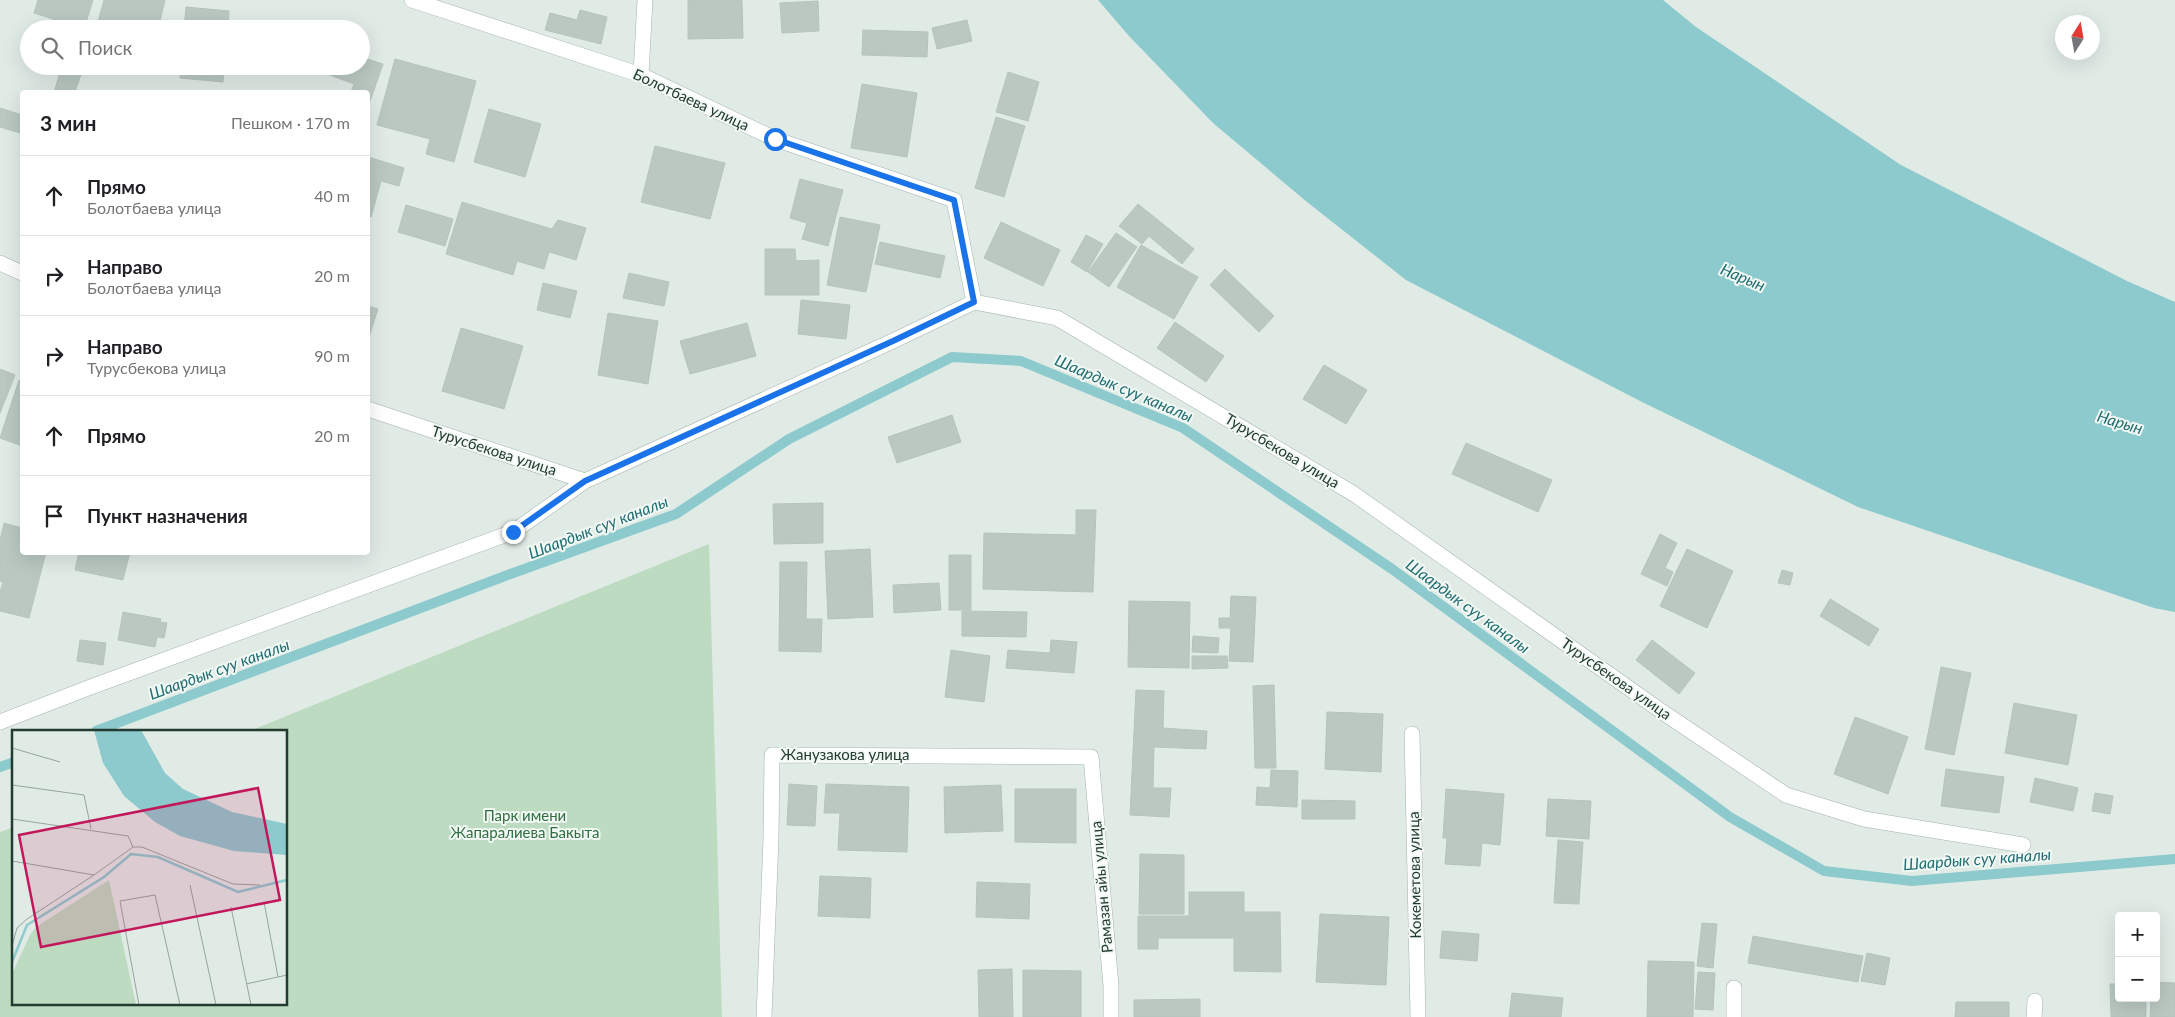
<!DOCTYPE html>
<html lang="ru">
<meta charset="utf-8">
<style>
:root{--surface:#fff;--page:#f6f6f6;--text:#202124;--muted:#757577;--line:#e0e0e0}
body{margin:0;font-family:Lato,sans-serif;background:var(--page);color:var(--text)}
.controls{position:absolute;right:15px;bottom:15px;display:grid;overflow:hidden;border-radius:5px;box-shadow:0 5px 20px #0002}
.controls button{width:45px;height:45px;display:grid;place-items:center;padding:0;border:0;border-bottom:1px solid var(--line);background:var(--surface);color:var(--text);font:25px sans-serif}
.compass{position:absolute;left:2055px;top:15px;width:45px;height:45px;border-radius:50%;background:var(--surface);box-shadow:0 5px 20px #0002;rotate:11deg}
.stop{position:absolute;width:15px;height:15px;margin:-11px;border:4px solid #1a73e8;border-radius:50%;background:#fff}
.stop.end{background:#1a73e8;border-color:#fff;box-shadow:0 1px 5px #0008}
.list{margin:0;padding:0;list-style:none}
h2{display:flex;justify-content:space-between;align-items:center;height:65px;margin:0;padding:0 20px;font-size:21px}
h2 small{font-size:16px;font-weight:400;color:var(--muted)}
.list li{display:grid;grid-template-columns:32px 1fr auto;gap:15px;align-items:center;box-sizing:border-box;height:80px;padding:0 20px;border-top:1px solid var(--line)}
.list b{display:block;font-size:19px;white-space:nowrap}
.list p{margin:0;font-size:16px;white-space:nowrap;color:var(--muted)}
.list em{font-size:16px;font-style:normal;color:var(--muted)}
.icon{flex:none;width:28px;height:28px;fill:none;stroke:currentColor;stroke-width:2;stroke-linecap:round;stroke-linejoin:round}
.map{position:relative;flex:none;width:2175px;height:1017px;overflow:hidden}
.search{position:absolute;background:var(--surface);box-shadow:0 5px 20px #0002;left:20px;top:20px;width:350px;height:55px;display:flex;align-items:center;gap:12px;box-sizing:border-box;padding:0 18px;border-radius:28px;color:var(--muted);font-size:19px}
.panel{position:absolute;background:var(--surface);box-shadow:0 5px 20px #0002;left:20px;top:90px;width:350px;height:465px;border-radius:5px}
.map>svg:first-child{display:block}
.green{fill:#bcdbc0}
.water{fill:#8dcacd}
.lines{fill:none;stroke-linecap:round;stroke-linejoin:round}
.stream{stroke:#8dcacd;stroke-width:10}
.building{fill:#bac8c1;stroke:#b4c4bc}
.minor-casing{stroke:#a4b3ac;stroke-width:16}
.minor{stroke:#fff;stroke-width:15}
.route{stroke:#1a73e8;stroke-width:6}
.labels{text-anchor:middle;stroke-width:4;stroke-linejoin:round;paint-order:stroke}
.street-label{font-size:15px;fill:#233b31;stroke:#f2f8f4}
.park-label{font-size:15px;fill:#306f41;stroke:#f2f8f4}
.water-label{font-size:16px;font-style:italic;fill:#216e72;stroke:#f2f8f4}
.inset-river{fill:none;stroke:#8dcacd;stroke-width:2.5}
.inset-road{fill:none;stroke:#95a59e;stroke-width:1}
.view{fill:#c2185b;fill-opacity:0.15;stroke:#c2185b;stroke-width:2.5}
.inset-edge{fill:none;stroke:#233b31;stroke-width:2.5}
</style>
<div class="map">
<svg width="2175" height="1017" viewBox="0 0 2175 1017">
<rect width="100%" height="100%" fill="#e1ebe6"/>
<path class="green" d="M709,544L722,1017H0V832L14,827V1003H286V731H250Z"/>
<path class="water" d="M1098,0H1663L1696,27L1901,165L2127,281L2175,302V612L2154,608L1858,507L1642,402L1406,280L1307,202L1213,123L1129,36Z"/>
<g class="lines">
<path class="stream" d="M96,731L505,576L676,514L789,439L952,357L1021,361L1183,428L1392,569L1730,817L1824,871L1912,881L2175,859
M0,767L14,762"/>
</g>
<path class="building" d="M38,0H93L84,29L34,13Z
M104,0H165L158,29H96Z
M688,0H742L743,38L688,39Z
M818,1L819,31L782,33L780,3Z
M186,7L229,11L228,29H184Z
M580,10L607,17L601,44L545,30L550,13L577,20Z
M967,20L972,41L937,49L932,28Z
M863,30L928,32L927,57L862,55Z
M361,57L383,64L368,107V92H351L354,84L322,72L324,66H361Z
M395,59L476,81L454,162L426,154L430,139L377,125Z
M62,66H84L75,92H54Z
M181,66H224L223,82L180,78Z
M1008,72L1039,82L1028,121L996,112Z
M862,84L917,93L907,157L851,148Z
M0,108L22,115L20,133L0,127Z
M489,109L541,124L525,177L474,162Z
M996,117L1025,126L1004,197L975,188Z
M655,146L725,163L710,219L641,202Z
M368,157L404,168L399,186L381,181L371,217L368,216Z
M800,179L843,190L828,246L802,239L807,223L790,218Z
M462,202L552,229L558,220L586,228L576,260L549,252L544,269L517,261L513,275L446,254Z
M1138,204L1194,249L1182,264L1149,236L1142,244L1119,226Z
M406,205L453,219L445,246L398,232Z
M840,217L880,225L866,292L827,285Z
M1001,222L1060,250L1043,286L984,258Z
M1116,233L1137,247L1109,287L1088,272Z
M1086,235L1103,244L1087,272L1071,262Z
M880,242L945,256L940,278L875,264Z
M1141,245L1198,277L1174,319L1117,287Z
M765,249H795L796,261L819,260V295H765Z
M1225,269L1274,316L1259,332L1210,285Z
M629,273L669,282L664,306L623,298Z
M543,283L577,291L570,318L537,310Z
M801,300L850,305L846,339L798,334Z
M368,306L378,309L368,340Z
M608,313L658,321L648,384L598,375Z
M1175,322L1224,356L1206,382L1157,348Z
M747,323L756,356L690,374L680,341Z
M461,328L523,346L504,409L442,391Z
M1324,365L1367,390L1346,424L1303,399Z
M0,369L15,375L0,413Z
M19,380L22,382V446L0,438Z
M952,415L961,442L897,463L888,437Z
M1466,443L1552,480L1538,512L1452,474Z
M823,503V543L774,544L773,504Z
M1076,510H1096L1093,592L983,589L984,533L1076,535Z
M4,523L22,528V552H46L29,618L0,611V592L3,582L0,581V540Z
M1660,534L1677,543L1665,568L1673,572L1667,586L1641,574Z
M870,549L873,617L828,619L825,551Z
M1687,549L1733,571L1707,628L1660,606Z
M79,552H130L123,580L75,570Z
M949,555H971V610H949Z
M780,562H807L806,619H822L821,652L779,651Z
M1782,570L1793,573L1790,585L1778,583Z
M939,583L941,610L894,613L893,585Z
M1231,596L1256,597L1253,662L1229,661L1231,628H1219V618H1230Z
M1830,599L1879,629L1869,646L1820,616Z
M1129,601L1190,602L1189,668L1128,667Z
M962,611L1027,612L1026,637L962,636Z
M123,612L161,619L160,622L167,623L164,638L157,637L155,647L118,640Z
M1193,636L1219,638L1218,653L1192,652Z
M80,640L106,643L103,665L77,661Z
M1051,640L1077,642L1074,673L1006,668L1008,650L1050,653Z
M1652,640L1695,673L1679,694L1636,660Z
M951,650L990,656L984,702L945,697Z
M1192,656H1227L1228,668L1192,669Z
M1941,667L1971,673L1954,755L1925,749Z
M1274,685L1276,768H1255L1253,686Z
M1136,690L1164,691L1163,728L1207,731L1206,749L1154,747L1153,788H1171L1169,817L1130,815Z
M2014,703L2077,715L2068,765L2005,753Z
M1327,712L1383,714L1381,772L1325,769Z
M1855,717L1908,737L1888,794L1834,774Z
M1946,769L2004,777L1999,813L1941,806Z
M1271,770L1298,771L1297,807L1256,805L1257,787L1270,788Z
M2035,778L2078,788L2073,811L2030,802Z
M789,784L817,786L815,826L787,825Z
M826,784L909,787L907,852L838,850L840,813H824Z
M1001,785L1003,831L945,833L944,787Z
M1015,789H1076V843L1015,842Z
M1446,789L1504,794L1500,845L1482,843L1480,866L1445,864L1447,838H1443Z
M2095,793L2113,796L2110,814L2092,811Z
M1548,799L1591,801L1589,839L1546,836Z
M1302,800L1355,801V819H1302Z
M1558,840L1583,842L1579,904L1554,903Z
M1140,854L1184,855V914H1139Z
M820,876L871,878L870,918L818,916Z
M977,882L1030,884L1029,919L976,917Z
M1189,892H1244V912H1280L1281,972L1234,971V938H1158V949H1138V916H1189Z
M1320,914L1389,917L1386,985L1316,982Z
M1702,923L1717,924L1713,968L1697,966Z
M1442,931L1479,934L1477,961L1440,958Z
M1753,936L1863,956L1858,982L1748,963Z
M1867,953L1890,958L1885,985L1861,981Z
M1648,961L1694,962L1693,1017H1647Z
M1012,969L1013,1017H979L978,970Z
M1023,970L1081,971V1017H1023Z
M1698,972L1715,973L1713,1010L1695,1009Z
M2156,982L2175,983V1017H2150L2151,998H2156Z
M2110,984H2119V998H2146V1017H2111Z
M1512,993L1563,998L1561,1017H1509Z
M1200,999V1017H1134V1000Z
M1956,1002H2009V1017H1955Z"/>
<g class="lines">
<defs>
<path id="minor" d="M412,0L641,75L775,139L954,200L974,302
M641,75L645,0
M0,263L22,273
M368,409L585,481L893,341L974,302L1057,318L1354,494L1661,711L1786,795L1864,819L2023,845
M0,722L88,688L513,532L585,481
M1412,734L1418,1017
M764,1017L771,838L772,755L1091,757L1111,986V1017
M1734,1017V988
M2034,1017L2035,1001"/>
</defs>
<use href="#minor" class="minor-casing"/>
<use href="#minor" class="minor"/>
</g>
<g class="lines">
<path class="route" d="M513,532L585,481L893,341L974,302L954,200L775,139"/>
</g>
<g class="labels">
<g class="street-label">
<text transform="translate(691 100) rotate(25)" y="5">Болотбаева улица</text>
<text transform="translate(494 451) rotate(18)" y="5">Турусбекова улица</text>
<text transform="translate(1282 451) rotate(31)" y="5">Турусбекова улица</text>
<text transform="translate(1616 679) rotate(35)" y="5">Турусбекова улица</text>
<text x="845" y="760">Жанузакова улица</text>
<text transform="translate(1415 875) rotate(-91)" y="5">Кокеметова улица</text>
<text transform="translate(1102 887) rotate(-95)" y="5">Рамазан айы улица</text>
</g>
<g class="park-label">
<text x="525" y="821">Парк имени<tspan x="525" dy="17">Жапаралиева Бакыта</tspan></text>
</g>
<g class="water-label">
<text transform="translate(1743 277) rotate(23)" y="6">Нарын</text>
<text transform="translate(1124 388) rotate(23)" y="6">Шаардык суу каналы</text>
<text transform="translate(2120 422) rotate(17)" y="6">Нарын</text>
<text transform="translate(598 527) rotate(-21)" y="6">Шаардык суу каналы</text>
<text transform="translate(1468 606) rotate(36)" y="6">Шаардык суу каналы</text>
<text transform="translate(219 669) rotate(-20)" y="6">Шаардык суу каналы</text>
<text transform="translate(1977 859) rotate(-4)" y="6">Шаардык суу каналы</text>
</g>
</g>
<g transform="translate(12 730)">
<rect width="275" height="275" fill="#e1ebe6"/>
<path d="M97,150L124,275H0V244L18,205L24,197Z" fill="#bcdbc0"/>
<path d="M82,0H129L153,43L171,59L220,82L275,94V125L222,121L168,106L143,92L112,66L91,33Z" fill="#8dcacd"/>
<path class="inset-river" d="M0,232L15,195L92,147L119,124L146,127L226,162L275,150"/>
<path class="inset-road" d="M0,18L48,32M0,55L72,65L79,99M0,89L116,106L121,117M0,131L82,145L121,117H130L221,154L248,155M178,155L204,275M252,172L266,247M219,177L239,275M0,216L5,198L15,189L82,145M234,254L275,245M127,275L108,171L143,165L168,275"/>
<path class="view" d="M246,58L268,170L29,217L7,105Z"/>
<rect width="275" height="275" class="inset-edge"/>
</g>
</svg>
<div class="controls">
<button>+</button>
<button>−</button>
</div>
<svg class="compass" viewBox="-18 -18 36 36"><path d="M0-13l5 13h-10z" fill="#e53935"/><path d="M0 13l5-13h-10z" fill="#757577"/></svg>
<div class="stop" style="left:775px;top:139px"></div>
<div class="stop end" style="left:513px;top:532px"></div>
<div class="search"><svg class="icon" aria-label="search" viewBox="0 0 24 24"><circle cx="10" cy="10" r="6"/><path d="M15 15l6 6"/></svg>Поиск</div>
<section class="panel">
<h2>3 мин<small>Пешком · 170 m</small></h2>
<ul class="list">
<li><svg class="icon" aria-label="ahead" viewBox="0 0 24 24"><path d="M12 20V5M6 11l6-6 6 6"/></svg><div><b>Прямо</b><p>Болотбаева улица</p></div><em>40 m</em></li>
<li><svg class="icon" aria-label="right" viewBox="0 0 24 24"><path d="M7 20v-9h11M14 6l5 5-5 5"/></svg><div><b>Направо</b><p>Болотбаева улица</p></div><em>20 m</em></li>
<li><svg class="icon" aria-label="right" viewBox="0 0 24 24"><path d="M7 20v-9h11M14 6l5 5-5 5"/></svg><div><b>Направо</b><p>Турусбекова улица</p></div><em>90 m</em></li>
<li><svg class="icon" aria-label="ahead" viewBox="0 0 24 24"><path d="M12 20V5M6 11l6-6 6 6"/></svg><div><b>Прямо</b></div><em>20 m</em></li>
<li><svg class="icon" aria-label="arrive" viewBox="0 0 24 24"><path d="M6 21V4h12l-3 4 3 4H6"/></svg><div><b>Пункт назначения</b></div></li>
</ul>
</section>
</div>
